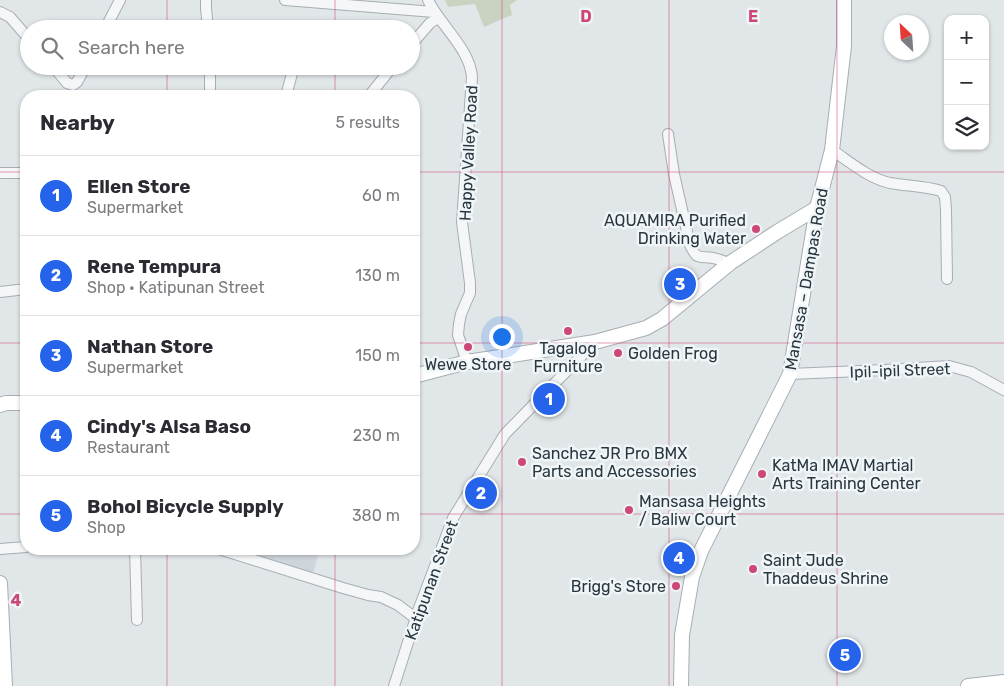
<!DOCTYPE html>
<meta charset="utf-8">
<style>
:root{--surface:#fff;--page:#f2f2f3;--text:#2b2b33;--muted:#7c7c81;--line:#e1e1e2;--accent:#2563eb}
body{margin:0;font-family:Rubik,sans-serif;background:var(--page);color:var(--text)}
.controls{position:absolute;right:15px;top:15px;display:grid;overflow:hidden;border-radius:10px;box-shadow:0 1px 4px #0004}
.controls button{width:45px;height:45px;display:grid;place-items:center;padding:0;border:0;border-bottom:1px solid var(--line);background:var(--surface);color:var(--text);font:25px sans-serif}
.compass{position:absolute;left:884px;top:15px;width:45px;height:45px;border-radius:50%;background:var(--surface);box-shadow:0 1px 4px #0004;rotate:335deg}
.you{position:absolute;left:501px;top:336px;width:18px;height:18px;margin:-12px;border:4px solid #fff;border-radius:50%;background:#1a73e8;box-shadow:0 0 0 8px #1a73e833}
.badge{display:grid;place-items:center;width:32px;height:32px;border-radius:50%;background:var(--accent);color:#fff;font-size:16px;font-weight:700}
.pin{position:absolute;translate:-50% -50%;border:2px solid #fff;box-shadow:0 1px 5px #0006}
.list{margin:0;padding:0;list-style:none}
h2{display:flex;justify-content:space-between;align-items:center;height:65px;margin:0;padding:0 20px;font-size:21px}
h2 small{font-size:16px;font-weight:400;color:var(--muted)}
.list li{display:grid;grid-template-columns:32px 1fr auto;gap:15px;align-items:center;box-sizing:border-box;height:80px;padding:0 20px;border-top:1px solid var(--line)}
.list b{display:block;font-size:19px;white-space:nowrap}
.list p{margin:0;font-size:16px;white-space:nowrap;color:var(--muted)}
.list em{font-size:16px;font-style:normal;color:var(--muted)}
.icon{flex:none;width:28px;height:28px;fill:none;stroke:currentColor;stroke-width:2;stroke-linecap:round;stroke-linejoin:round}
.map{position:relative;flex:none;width:1004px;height:686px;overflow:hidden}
.search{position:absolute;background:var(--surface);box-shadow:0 1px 4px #0004;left:20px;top:20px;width:400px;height:55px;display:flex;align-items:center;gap:12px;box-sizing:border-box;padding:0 18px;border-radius:28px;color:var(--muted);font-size:19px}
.panel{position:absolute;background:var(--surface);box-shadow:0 1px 4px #0004;left:20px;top:90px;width:400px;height:465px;border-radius:20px}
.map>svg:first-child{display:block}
.built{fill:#cfd6db}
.green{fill:#cad3c2}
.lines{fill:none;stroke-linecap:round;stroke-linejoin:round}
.street-casing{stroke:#a6aeb3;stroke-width:12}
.secondary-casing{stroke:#a6aeb3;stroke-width:16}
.street{stroke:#f4f6f8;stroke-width:10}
.secondary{stroke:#fff;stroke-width:14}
.grid{fill:none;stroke:#cd4779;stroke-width:1;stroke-opacity:0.55}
.poi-dot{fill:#cd4779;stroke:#f0f5f7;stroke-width:2}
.labels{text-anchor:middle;stroke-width:5;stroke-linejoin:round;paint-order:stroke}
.street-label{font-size:16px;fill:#293741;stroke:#f0f5f7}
.poi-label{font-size:16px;fill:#293741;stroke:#f0f5f7;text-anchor:start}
.grid-label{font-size:16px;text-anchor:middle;font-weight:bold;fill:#cd4779;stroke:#f0f5f7;stroke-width:5;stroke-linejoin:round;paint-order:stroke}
</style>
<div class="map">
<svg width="1004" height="686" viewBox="0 0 1004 686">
<rect width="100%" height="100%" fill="#e1e6e9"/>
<path class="built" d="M223,549H318L319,551L312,578Z"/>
<path class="green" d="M445,0H517L510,5L512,15L484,27L475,4L448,7Z"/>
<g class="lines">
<defs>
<path id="street" d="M206,0V8L208,29
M285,0L434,12
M428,0C440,25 470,49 472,77L462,222L470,283V293L461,314L459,324L458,335L467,362
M0,12L10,17L29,39
M105,29L120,0
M411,45L430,23L438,18
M53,66L67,83L73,85L77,82L86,66
M210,66V96
M286,96L294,66
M369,96L393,66
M668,134L674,174L690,245C697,260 698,256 713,258C719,259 724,262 730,263
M832,150C850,162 868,178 890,183C907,186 925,186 941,191L945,197L946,210L947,279
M0,173H26
M0,292L26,289
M790,374L884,370L949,366L971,372L1004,390
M0,549L26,547
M135,549L137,620
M219,549L343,588L368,595L381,597L398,605L415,618
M394,686L418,611L453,518L505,434L595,342"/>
<path id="secondary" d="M414,376L467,362L595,342L646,328L662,319L730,263L777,232L817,208
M0,405L6,403H26
M0,583L5,686
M681,686L682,635L692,577L701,551L790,374L817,208L832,150L844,46V0
M968,686L1004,682"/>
</defs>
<use href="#street" class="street-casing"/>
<use href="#secondary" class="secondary-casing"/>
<use href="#street" class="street"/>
<use href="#secondary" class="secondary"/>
</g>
<path class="grid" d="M167,0V29M335,0V29M502,0V686M669,0V686M837,0V686M167,66V96M335,66V96M0,172H26M414,172H1004M0,343H26M414,343H1004M0,514H26M414,514H1004M167,549V686M335,549V686"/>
<g class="poi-dot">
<circle cx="756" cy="229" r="5"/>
<circle cx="568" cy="331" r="5"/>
<circle cx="468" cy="347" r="5"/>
<circle cx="618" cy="353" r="5"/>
<circle cx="522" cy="462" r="5"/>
<circle cx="762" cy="474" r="5"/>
<circle cx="629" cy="510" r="5"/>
<circle cx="753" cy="569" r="5"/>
<circle cx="676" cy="586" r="5"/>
</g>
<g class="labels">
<g class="street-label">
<text transform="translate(468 153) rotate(-87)" y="6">Happy Valley Road</text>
<text transform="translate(806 279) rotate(-80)" y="6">Mansasa – Dampas Road</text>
<text transform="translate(900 370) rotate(-2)" y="6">Ipil-ipil Street</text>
<text transform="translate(431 580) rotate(-70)" y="6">Katipunan Street</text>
</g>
<g class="poi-label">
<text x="746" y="226" text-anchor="end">AQUAMIRA Purified<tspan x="746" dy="18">Drinking Water</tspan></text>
<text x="568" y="354" text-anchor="middle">Tagalog<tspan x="568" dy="18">Furniture</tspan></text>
<text x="628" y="359">Golden Frog</text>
<text x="468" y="370" text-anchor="middle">Wewe Store</text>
<text x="532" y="459">Sanchez JR Pro BMX<tspan x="532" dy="18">Parts and Accessories</tspan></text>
<text x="772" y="471">KatMa IMAV Martial<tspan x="772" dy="18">Arts Training Center</tspan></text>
<text x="639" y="507">Mansasa Heights<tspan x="639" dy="18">/ Baliw Court</tspan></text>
<text x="763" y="566">Saint Jude<tspan x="763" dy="18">Thaddeus Shrine</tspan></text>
<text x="666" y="592" text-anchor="end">Brigg's Store</text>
</g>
</g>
<g class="grid-label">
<text x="586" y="22">D</text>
<text x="753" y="22">E</text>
<text x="16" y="606">4</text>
</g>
</svg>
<div class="controls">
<button>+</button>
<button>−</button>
<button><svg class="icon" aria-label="layers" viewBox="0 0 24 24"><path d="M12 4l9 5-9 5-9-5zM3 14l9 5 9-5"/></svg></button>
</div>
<svg class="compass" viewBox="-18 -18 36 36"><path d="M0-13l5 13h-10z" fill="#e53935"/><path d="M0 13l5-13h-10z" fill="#7c7c81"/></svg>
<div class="you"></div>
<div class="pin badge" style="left:549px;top:399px">1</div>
<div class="pin badge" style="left:481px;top:493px">2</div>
<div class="pin badge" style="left:680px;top:284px">3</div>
<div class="pin badge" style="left:679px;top:558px">4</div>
<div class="pin badge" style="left:845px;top:655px">5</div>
<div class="search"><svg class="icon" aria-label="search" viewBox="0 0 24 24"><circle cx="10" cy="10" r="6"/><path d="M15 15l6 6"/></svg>Search here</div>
<section class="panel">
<h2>Nearby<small>5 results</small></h2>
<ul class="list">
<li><span class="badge">1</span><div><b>Ellen Store</b><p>Supermarket</p></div><em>60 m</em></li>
<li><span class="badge">2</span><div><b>Rene Tempura</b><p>Shop · Katipunan Street</p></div><em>130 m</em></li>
<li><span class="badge">3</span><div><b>Nathan Store</b><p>Supermarket</p></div><em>150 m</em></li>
<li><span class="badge">4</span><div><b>Cindy's Alsa Baso</b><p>Restaurant</p></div><em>230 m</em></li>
<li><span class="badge">5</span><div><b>Bohol Bicycle Supply</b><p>Shop</p></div><em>380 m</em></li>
</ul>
</section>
</div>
